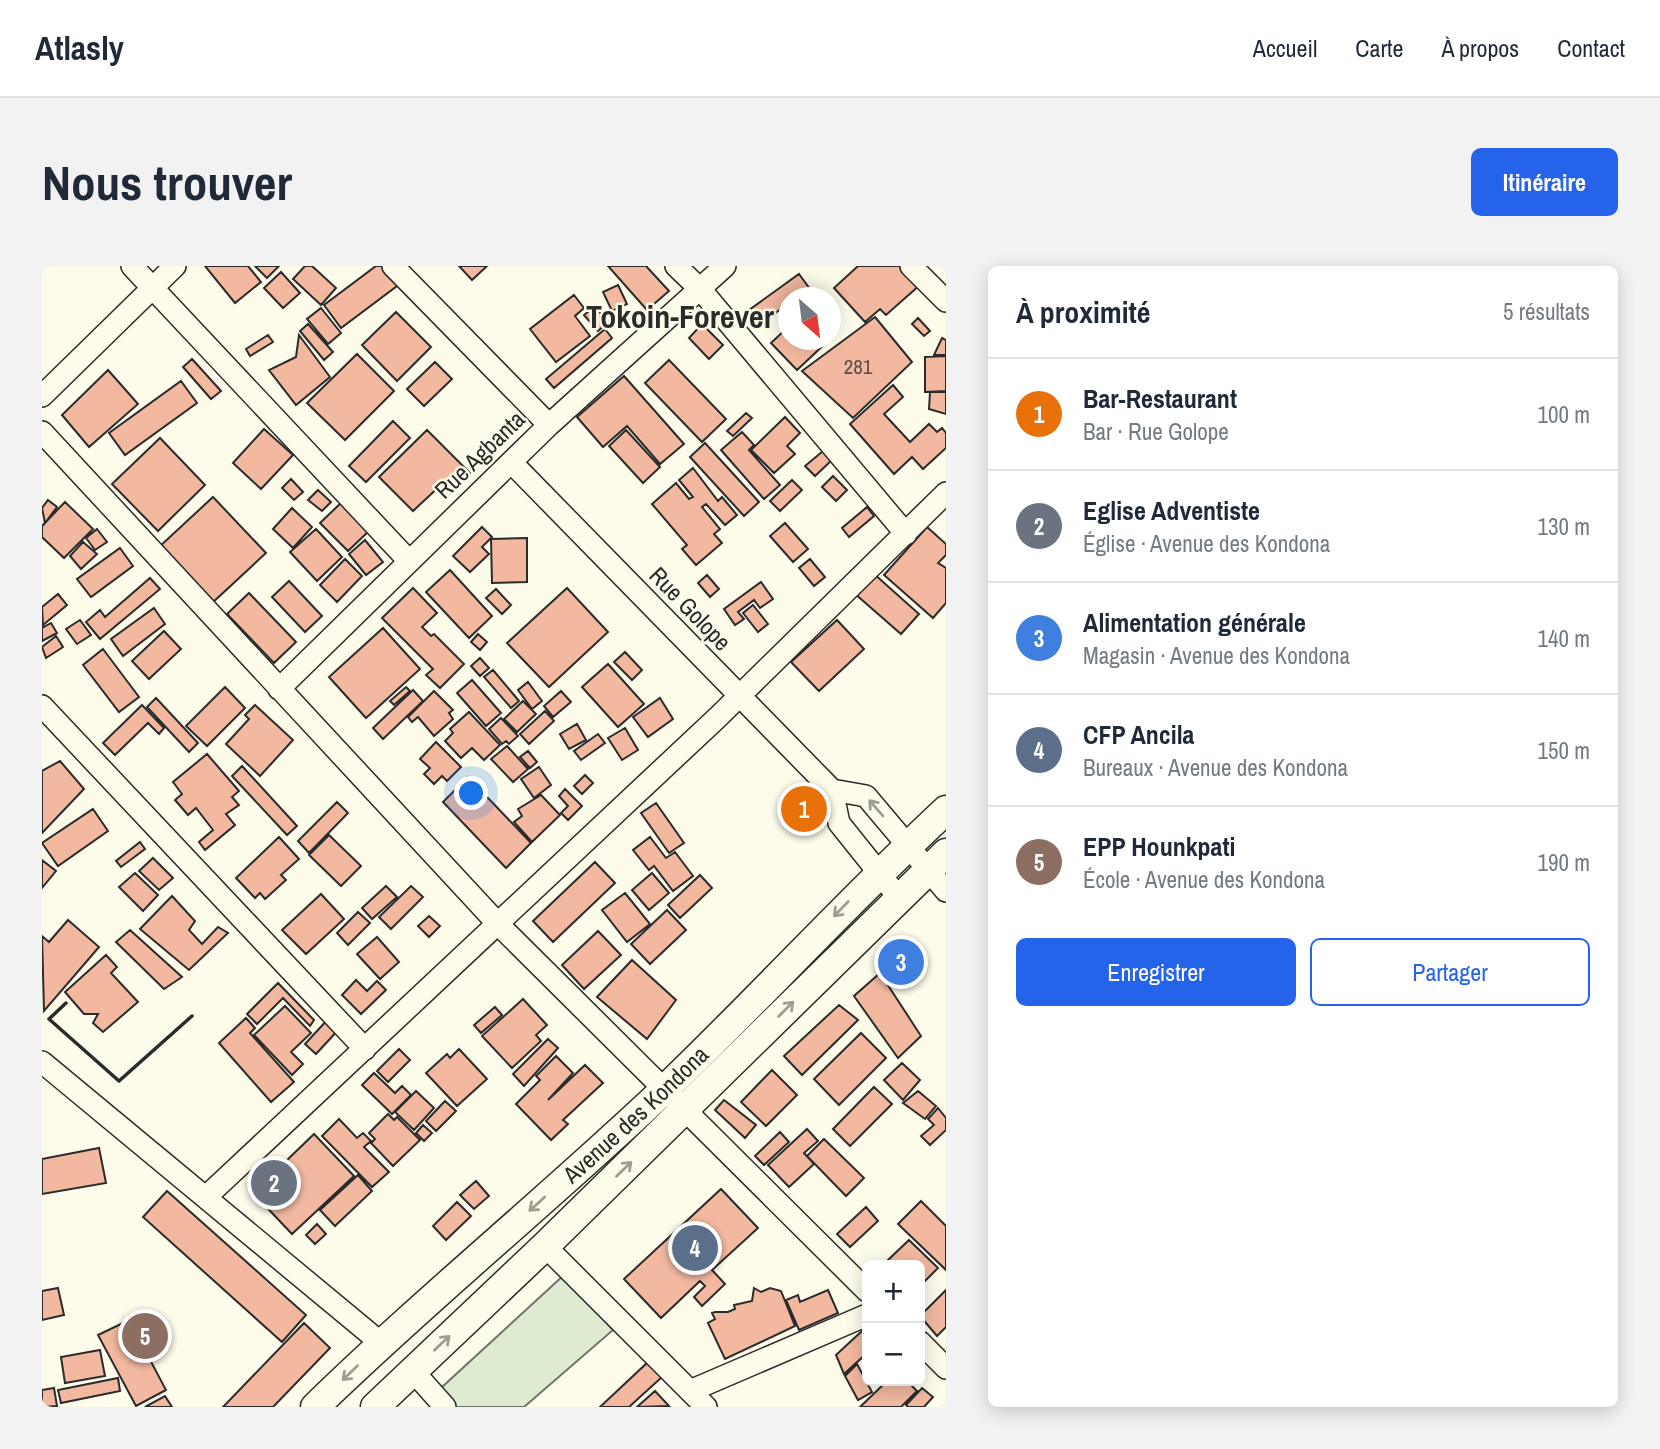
<!DOCTYPE html>
<html lang="fr">
<meta charset="utf-8">
<style>
:root{--surface:#fff;--page:#f2f2f3;--text:#1f2937;--muted:#747a83;--line:#e0e1e3;--accent:#2563eb}
body{margin:0;font-family:"Archivo Narrow",sans-serif;background:var(--page);color:var(--text)}
.controls{position:absolute;right:21px;bottom:21px;display:grid;overflow:hidden;border-radius:10px;box-shadow:0 4px 18px #0003}
.controls button{width:63px;height:63px;display:grid;place-items:center;padding:0;border:0;border-bottom:2px solid var(--line);background:var(--surface);color:var(--text);font:35px sans-serif}
.compass{position:absolute;left:736px;top:21px;width:63px;height:63px;border-radius:50%;background:var(--surface);box-shadow:0 4px 18px #0003;rotate:152deg}
.you{position:absolute;left:430px;top:528px;width:24px;height:24px;margin:-18px;border:5px solid #fff;border-radius:50%;background:#1a73e8;box-shadow:0 0 0 10px #1a73e833}
.badge{display:grid;place-items:center;width:46px;height:46px;border-radius:50%;background:var(--accent);color:#fff;font-size:23px;font-weight:700}
.pin{position:absolute;translate:-50% -50%;border:4px solid #fff;box-shadow:0 2px 7px #0006}
.list{margin:0;padding:0;list-style:none}
h2{display:flex;justify-content:space-between;align-items:center;height:91px;margin:0;padding:0 28px;font-size:30px}
h2 small{font-size:23px;font-weight:400;color:var(--muted)}
.list li{display:grid;grid-template-columns:46px 1fr auto;gap:21px;align-items:center;box-sizing:border-box;height:112px;padding:0 28px;border-top:2px solid var(--line)}
.list b{display:block;font-size:26px;white-space:nowrap}
.list p{margin:0;font-size:23px;white-space:nowrap;color:var(--muted)}
.list em{font-size:23px;font-style:normal;color:var(--muted)}
.actions{display:flex;gap:14px;padding:21px 28px}
.actions a{flex:1;padding:16px 0;border:2px solid var(--accent);border-radius:10px;text-align:center;font-size:24px;color:var(--accent)}
.actions .main{background:var(--accent);color:#fff}
.map{position:relative;flex:none;width:904px;height:1141px;overflow:hidden;border-radius:10px}
header{display:flex;align-items:center;gap:42px;box-sizing:border-box;height:98px;padding:0 35px;background:var(--surface);border-bottom:2px solid var(--line)}
header strong{font-size:33px}
nav{display:flex;gap:38px;margin-inline-start:auto;font-size:24px}
.intro{display:flex;align-items:center;justify-content:space-between;box-sizing:border-box;height:168px;padding:0 42px}
h1{margin:0;font-size:49px}
.button{padding:18px 32px;border-radius:10px;background:var(--accent);color:#fff;font-size:24px;font-weight:700}
main{display:flex;gap:42px;padding:0 42px}
aside{flex:1;background:var(--surface);border-radius:10px;box-shadow:0 4px 18px #0003}
.map>svg:first-child{display:block}
.green{fill:#deebd1;stroke:#74746e;stroke-width:2}
.building{fill:#f2b8a0;stroke:#2b2b2b;stroke-width:2}
.lines{fill:none;stroke-linecap:round;stroke-linejoin:round}
.street-casing{stroke:#2b2b2b;stroke-width:24}
.secondary-casing{stroke:#2b2b2b;stroke-width:31}
.street{stroke:#fdfbea;stroke-width:21}
.secondary{stroke:#fdfbea;stroke-width:28}
.wall{stroke:#2b2b2b;stroke-width:3.5}
.oneway{stroke:#9e9d94}
.labels{text-anchor:middle;stroke-width:5;stroke-linejoin:round;paint-order:stroke}
.number-label{font-size:21px;fill:#5d4e48}
.street-label{font-size:24px;fill:#2b2b2b;stroke:#fdfbea}
.district-label{font-size:32px;font-weight:bold;fill:#2b2b2b;stroke:#fdfbea}
</style>
<header>
<strong>Atlasly</strong>
<nav><a>Accueil</a><a>Carte</a><a>À propos</a><a>Contact</a></nav>
</header>
<div class="intro"><h1>Nous trouver</h1><a class="button">Itinéraire</a></div>
<main>
<div class="map">
<svg width="904" height="1141" viewBox="0 0 904 1141">
<rect width="100%" height="100%" fill="#fdfbea"/>
<path class="green" d="M522,1009L571,1064L482,1141H413L399,1122Z"/>
<path class="building" d="M163,0H206L219,16L193,37Z
M213,0H237L225,12Z
M263,0H270L294,22L279,39L251,13Z
M334,0H346L359,17L299,62L282,39Z
M417,0H445L430,14Z
M566,0H604L627,25L605,44Z
M816,0H858L879,18L844,49L838,43L823,56L792,22Z
M239,6L258,27L241,42L222,22Z
M757,8L768,23L755,32H746V38L718,58L707,44Z
M576,19L585,38L570,45L561,26Z
M532,29L542,42L533,50L548,70L514,96L488,63Z
M553,40L566,56L556,65L542,49Z
M279,42L299,67L286,78L265,53Z
M354,46L389,81L355,115L320,79Z
M833,51L870,96L811,152L760,105Z
M876,52L888,65L882,70L870,58Z
M266,58L291,86L282,94L258,65Z
M660,58L681,79L667,93L647,72Z
M746,61V74H787L755,104L729,77Z
M563,63L570,72L512,122L504,113Z
M226,69L231,76L208,90L204,83Z
M257,69L288,111L254,139L227,104L254,91Z
M900,72L904,74V89H892Z
M315,88L352,125L303,174L265,137Z
M904,90V125L883,126V91Z
M150,93L179,125L169,133L141,101Z
M627,94L684,153L660,176L603,117Z
M393,96L410,113L382,140L365,123Z
M66,104L96,138L47,181L20,149Z
M582,110L642,178L618,198L585,160L561,181L535,151Z
M139,115L155,137L83,189L67,167Z
M851,119L861,131L842,148L868,176L887,158L895,166L900,162L904,167V182L881,203L870,191L852,208L808,158Z
M888,126H904V148L887,143Z
M704,147L710,152L691,170L685,165Z
M743,151L758,167L745,180L753,188L732,207L709,184Z
M351,155L368,172L324,216L307,200Z
M222,163L251,189L219,223L191,197Z
M385,164L428,207L408,227L400,218L371,245L337,211Z
M584,164L618,201L601,217L567,180Z
M700,166L712,179L707,184L738,219L722,233L679,184Z
M118,172L163,219L116,265L70,218Z
M663,177L717,236L702,250L648,191Z
M781,185L790,194L773,210L763,200Z
M651,202L676,235L680,231L695,249L683,259L664,238L660,241L678,263L672,268L680,277L654,299L640,283L645,279L610,238L634,217L647,233L651,231L637,214Z
M791,210L805,224L794,235L780,221Z
M249,213L261,226L252,234L240,222Z
M750,214L760,224L738,245L728,235Z
M276,224L289,236L280,245L266,234Z
M171,231L224,287L169,338L116,282Z
M6,234L15,241L3,257L0,242Z
M301,235L329,263L306,285L278,257Z
M23,236L51,263L22,292L0,271V260Z
M825,241L832,250L807,271L800,262Z
M250,242L270,261L251,282L231,263Z
M743,257L766,283L751,296L728,270Z
M440,261L450,271L440,281L447,288L428,306L411,290Z
M885,261L904,278V289L896,297L904,302V337L891,352L842,309Z
M55,263L65,276L53,284L44,272Z
M274,263L300,291L275,315L248,286Z
M485,272V316L450,317L449,273Z
M323,274L341,296L324,309L307,288Z
M41,276L55,288L39,303L28,290Z
M78,282L91,300L49,331L35,313Z
M303,293L320,310L295,336L278,319Z
M768,293L783,311L772,320L757,302Z
M408,304L450,350L427,372L384,326Z
M831,307L877,348L859,368L812,327Z
M665,309L677,323L668,331L656,317Z
M108,312L118,323L58,373L44,356L58,344L63,351Z
M247,315L280,350L263,366L230,331Z
M719,316L731,333L718,342L712,334L696,346L702,353L693,359L682,343Z
M371,322L395,347L380,361L389,370L392,368L422,398L398,422L384,409L391,403L340,352Z
M525,322L566,366L507,421L465,377Z
M454,323L469,339L460,348L444,332Z
M207,327L254,376L232,397L185,348Z
M16,328L25,339L1,359L0,341Z
M711,339L726,358L716,366L701,347Z
M112,342L123,358L81,390L69,373Z
M38,354L49,369L35,378L24,363Z
M795,354L822,383L777,425L749,396Z
M9,357L15,367L0,375V362Z
M341,362L378,403L324,452L287,411Z
M122,365L139,383L107,413L90,395Z
M436,368L445,376L438,384L429,376Z
M14,370L21,381L4,392L0,381Z
M61,383L97,431L77,446L41,399Z
M583,386L600,404L590,414L572,396Z
M438,392L447,402L438,410L429,400Z
M566,398L602,438L576,461L540,421Z
M451,404L477,435L469,442L442,411Z
M430,414L459,447L444,460L415,427Z
M486,416L500,435L490,443L476,424Z
M183,421L203,442L165,480L144,460Z
M364,421L368,425L352,439L348,435Z
M371,424L381,435L341,473L331,462Z
M392,425L411,444L407,447L411,453L392,470L376,451L370,456L366,451Z
M519,425L529,436L511,451L502,440Z
M114,432L156,477L147,486L105,441Z
M618,432L631,453L606,471L591,451Z
M481,435L494,448L475,466L462,453Z
M100,439L122,462L117,468L106,457L73,489L61,477Z
M213,439L251,474L218,510L184,478L207,453L203,449Z
M503,445L512,455L487,478L478,468Z
M427,446L458,479L442,494L430,482L419,492L403,475L411,467L408,463Z
M459,452L476,470L467,478L464,475L460,478L447,463Z
M535,458L544,474L527,483L518,468Z
M583,462L596,484L580,494L566,472Z
M556,468L563,477L539,494L532,485Z
M394,476L419,501L405,515L400,510L392,518L382,508L388,502L378,493Z
M465,480L486,503L471,516L449,493Z
M486,485L495,496L488,502L478,491Z
M165,488L197,525L190,531L197,539L184,548L193,559L163,584L157,576L171,564L154,542L146,549L133,534L140,528L131,516Z
M18,495L42,523L0,567V505Z
M200,500L255,560L245,569L190,510Z
M497,501L509,519L492,532L479,513Z
M543,509L551,517L540,528L532,520Z
M426,511L489,577L464,602L401,536Z
M523,523L540,540L526,554L519,547L526,540L517,530Z
M499,529L518,549L490,576L472,556L480,550L476,543Z
M295,536L306,547L267,587L256,575Z
M614,537L642,577L627,587L599,547Z
M51,543L66,565L16,600L0,577Z
M287,569L319,600L299,620L267,589Z
M237,571L257,593L239,609L244,614L223,633L218,627L213,632L194,612Z
M608,571L624,592L633,586L651,610L631,625L612,600L607,604L591,584Z
M98,576L103,583L79,601L74,595Z
M111,592L131,612L117,624L97,605Z
M0,594L14,605L0,622Z
M553,596L573,617L511,676L491,655Z
M93,607L116,629L101,645L77,621Z
M610,607L627,627L607,644L590,624Z
M658,609L670,622L638,652L626,639Z
M344,620L355,631L330,653L320,642Z
M369,620L381,631L349,663L337,651Z
M583,627L608,658L585,676L560,644Z
M279,628L302,653L264,688L240,664Z
M130,630L153,655L147,664L160,678L176,661L186,667L147,704L98,663Z
M625,644L644,664L608,698L589,678Z
M316,646L328,657L306,679L295,667Z
M387,650L398,660L387,671L376,660Z
M26,654L57,681L2,745L0,670L7,676Z
M88,664L140,711L122,723L74,676Z
M556,665L579,689L542,723L520,699Z
M335,671L357,696L338,713L315,688Z
M64,689L75,701L69,707L96,736L61,766L51,757L56,748H42L23,726Z
M590,694L634,734L605,773L555,731Z
M838,707L879,770L856,792L812,730Z
M314,714L325,725L335,715L344,724L319,748L300,729Z
M236,717L272,754L268,760L241,732L215,758L205,748Z
M481,733L505,759L494,769L499,775L470,802L440,770Z
M797,739L816,754L760,809L742,790Z
M243,740L269,767L249,786L261,798L250,809L212,769Z
M453,741L460,749L439,767L432,759Z
M204,752L213,762L208,767L252,816L229,836L177,777Z
M287,752L298,762L274,788L263,778Z
M819,767L844,792L797,839L772,813Z
M506,773L516,782L482,820L471,808Z
M357,783L368,794L346,816L335,805Z
M417,783L445,813L415,840L384,807L405,788L408,792Z
M514,790L531,807L506,834L543,799L561,817L521,854L526,858L509,874L474,838L498,814L494,810Z
M860,797L878,814L861,834L842,814Z
M730,804L755,829L724,860L699,836Z
M332,807L353,827L360,820L369,829L350,848L320,819Z
M832,821L850,838L808,880L791,863Z
M374,825L392,842L372,864L353,846Z
M876,825L894,840L883,853L861,837Z
M682,834L714,859L703,872L673,844Z
M403,835L414,845L394,865L384,855Z
M896,842L904,852V864L888,879L879,870L892,859L886,853Z
M346,848L352,854L355,851L378,874L351,900L329,877L333,873L327,867Z
M297,853L315,872L321,867L329,875L322,881L347,906L330,921L280,870Z
M381,859L390,867L382,875L374,867Z
M765,863L776,875L762,887L772,898L747,921L726,899Z
M738,866L747,876L722,899L713,890Z
M272,868L312,910L250,968L211,927Z
M782,873L822,912L804,930L765,890Z
M57,882L64,917L0,928V893Z
M316,909L330,925L293,960L278,944Z
M434,915L447,930L432,943L418,929Z
M679,923L716,962L670,1004L683,1018L660,1040L652,1031L663,1020L658,1015L619,1052L582,1013Z
M125,925L264,1049L240,1076L101,951Z
M879,935L904,960V1004L856,958Z
M415,936L429,950L404,974L391,960Z
M824,941L836,955L808,981L795,968Z
M275,958L284,968L273,978L264,969Z
M867,974L896,1002L878,1020V999H850L845,995Z
M16,1022L22,1049L0,1054V1025Z
M712,1022L719,1026L728,1022L739,1025L753,1060L683,1093L666,1057L673,1053L670,1047L673,1046H686L693,1043L692,1039L710,1035Z
M786,1024L796,1047L757,1064L744,1034L756,1029L758,1036Z
M904,1024V1061L895,1070L878,1050Z
M87,1054L124,1124L94,1140L56,1069Z
M262,1057L288,1082L231,1141H181Z
M821,1064L825,1065V1087L802,1108L794,1089Z
M58,1084L63,1110L23,1117L19,1091Z
M606,1096L620,1111L587,1141H558Z
M815,1098L830,1126L816,1134L803,1110Z
M76,1112L78,1125L19,1137L16,1124Z
M845,1115H865L875,1125L859,1141H818Z
M12,1122L15,1140L0,1141V1124Z
M880,1122L891,1131L882,1141H866L864,1139Z
M613,1125L627,1140L595,1141Z
M123,1130L130,1141H103Z"/>
<g class="lines">
<defs>
<path id="street" d="M90,0L367,295
M351,0L507,159
M634,0L659,24L864,268
M869,0L904,35
M0,130L133,0
M0,166L457,659L825,1025
M470,197L790,524L824,530L904,625
M237,423L507,159L683,0
M0,440L323,783
M790,524L797,557L857,632
M0,796L339,1077
M165,930L676,451L904,227
M503,980L664,1141
M878,1076L904,1102
M371,1105L403,1141
M648,1125L825,1049"/>
<g id="secondary">
<path id="s1" d="M273,1141C386,1031 508,932 622,824C718,732 807,634 904,544"/>
<path d="M333,1141L503,980L904,587"/>
</g>
</defs>
<use href="#street" class="street-casing"/>
<use href="#secondary" class="secondary-casing"/>
<use href="#street" class="street"/>
<use href="#secondary" class="secondary"/>
<path class="wall" d="M24,737L7,753L77,815L150,750"/>
</g>
<defs><path id="oneway-shaft" d="M-6 0H5M1.5-3L5.5 0L1.5 3" fill="none" stroke-width="1.6" stroke-linecap="round" stroke-linejoin="round" transform="scale(1.75)"/></defs>
<g class="oneway">
<use href="#oneway-shaft" transform="translate(834 542) rotate(-131)"/>
<use href="#oneway-shaft" transform="translate(799 643) rotate(134)"/>
<use href="#oneway-shaft" transform="translate(744 743) rotate(-45)"/>
<use href="#oneway-shaft" transform="translate(582 903) rotate(-44)"/>
<use href="#oneway-shaft" transform="translate(495 938) rotate(138)"/>
<use href="#oneway-shaft" transform="translate(400 1077) rotate(-43)"/>
<use href="#oneway-shaft" transform="translate(308 1107) rotate(136)"/>
</g>
<g class="labels">
<g class="number-label">
<text x="816" y="108">281</text>
</g>
<g class="street-label">
<text transform="translate(438 189) rotate(-44)" y="8">Rue Agbanta</text>
<text transform="translate(648 343) rotate(46)" y="8">Rue Golope</text>
<text dy="8" stroke="none"><textPath href="#s1" startOffset="434">Avenue des Kondona</textPath></text>
</g>
<g class="district-label">
<text x="638" y="62">Tokoin-Forever</text>
</g>
</g>
</svg>
<div class="controls">
<button>+</button>
<button>−</button>
</div>
<svg class="compass" viewBox="-18 -18 36 36"><path d="M0-13l5 13h-10z" fill="#e53935"/><path d="M0 13l5-13h-10z" fill="#747a83"/></svg>
<div class="you"></div>
<div class="pin badge" style="left:762px;top:543px;background:#e8710a">1</div>
<div class="pin badge" style="left:232px;top:917px;background:#6b7280">2</div>
<div class="pin badge" style="left:859px;top:696px;background:#3f7fe0">3</div>
<div class="pin badge" style="left:653px;top:982px;background:#5c6f8a">4</div>
<div class="pin badge" style="left:103px;top:1070px;background:#8d6e63">5</div>
</div>
<aside>
<h2>À proximité<small>5 résultats</small></h2>
<ul class="list">
<li><span class="badge" style="background:#e8710a">1</span><div><b>Bar-Restaurant</b><p>Bar · Rue Golope</p></div><em>100 m</em></li>
<li><span class="badge" style="background:#6b7280">2</span><div><b>Eglise Adventiste</b><p>Église · Avenue des Kondona</p></div><em>130 m</em></li>
<li><span class="badge" style="background:#3f7fe0">3</span><div><b>Alimentation générale</b><p>Magasin · Avenue des Kondona</p></div><em>140 m</em></li>
<li><span class="badge" style="background:#5c6f8a">4</span><div><b>CFP Ancila</b><p>Bureaux · Avenue des Kondona</p></div><em>150 m</em></li>
<li><span class="badge" style="background:#8d6e63">5</span><div><b>EPP Hounkpati</b><p>École · Avenue des Kondona</p></div><em>190 m</em></li>
</ul>
<div class="actions"><a class="main">Enregistrer</a><a>Partager</a></div>
</aside>
</main>
